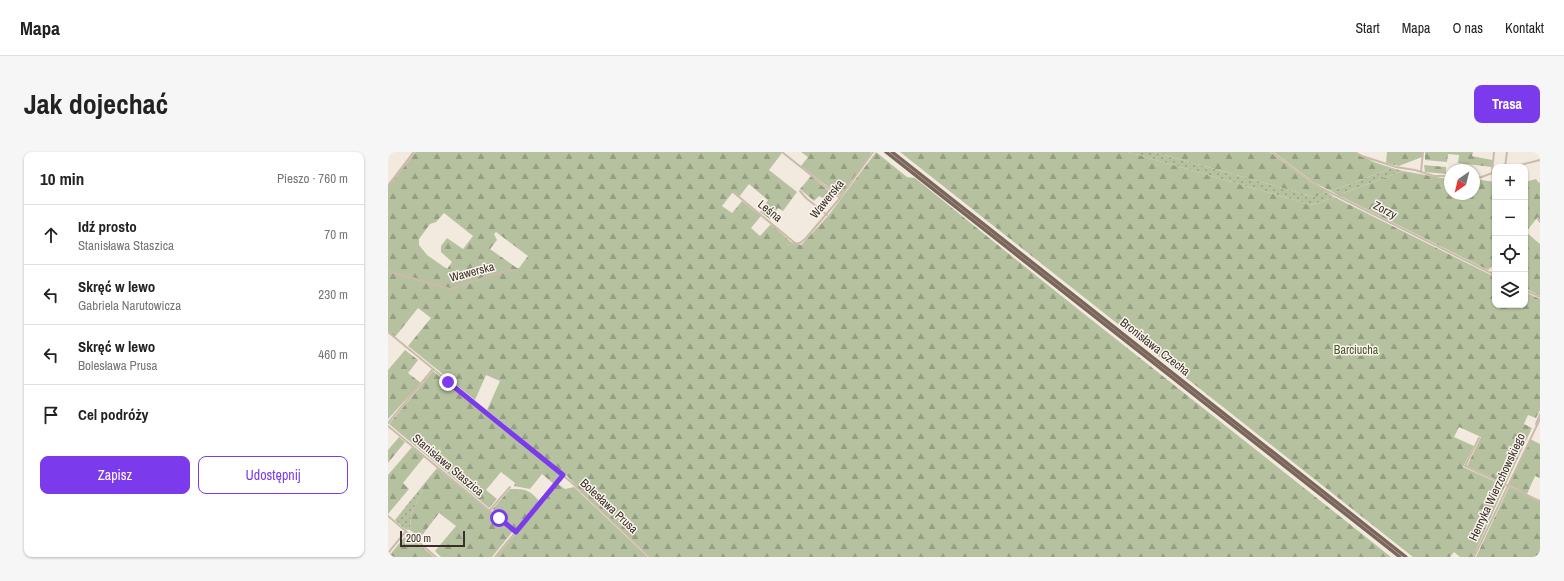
<!DOCTYPE html>
<html lang="pl">
<meta charset="utf-8">
<style>
:root{--surface:#fff;--page:#f6f6f6;--text:#222;--muted:#767676;--line:#e0e0e0;--accent:#7c3aed}
body{margin:0;font-family:"Archivo Narrow",sans-serif;background:var(--page);color:var(--text)}
.controls{position:absolute;right:12px;top:12px;display:grid;overflow:hidden;border-radius:8px;box-shadow:0 1px 3px #0004}
.controls button{width:36px;height:36px;display:grid;place-items:center;padding:0;border:0;border-bottom:1px solid var(--line);background:var(--surface);color:var(--text);font:20px sans-serif}
.compass{position:absolute;left:1056px;top:12px;width:36px;height:36px;border-radius:50%;background:var(--surface);box-shadow:0 1px 3px #0004;rotate:215deg}
.scale{position:absolute;left:12px;bottom:10px;width:65px;box-sizing:border-box;padding-left:4px;border:2px solid #392f2a;border-top:0;font-size:11px;line-height:14px;white-space:nowrap;color:#392f2a;-webkit-text-stroke:3px #faf4ec;paint-order:stroke}
.stop{position:absolute;width:12px;height:12px;margin:-9px;border:3px solid #7c3aed;border-radius:50%;background:#fff}
.stop.end{background:#7c3aed;border-color:#fff;box-shadow:0 1px 4px #0008}
.list{margin:0;padding:0;list-style:none}
h2{display:flex;justify-content:space-between;align-items:center;height:52px;margin:0;padding:0 16px;font-size:17px}
h2 small{font-size:13px;font-weight:400;color:var(--muted)}
.list li{display:grid;grid-template-columns:26px 1fr auto;gap:12px;align-items:center;box-sizing:border-box;height:60px;padding:0 16px;border-top:1px solid var(--line)}
.list b{display:block;font-size:15px;white-space:nowrap}
.list p{margin:0;font-size:13px;white-space:nowrap;color:var(--muted)}
.list em{font-size:13px;font-style:normal;color:var(--muted)}
.actions{display:flex;gap:8px;padding:12px 16px}
.actions a{flex:1;padding:9px 0;border:1px solid var(--accent);border-radius:8px;text-align:center;font-size:14px;color:var(--accent)}
.actions .main{background:var(--accent);color:#fff}
.icon{flex:none;width:22px;height:22px;fill:none;stroke:currentColor;stroke-width:2;stroke-linecap:round;stroke-linejoin:round}
.map{position:relative;flex:none;width:1152px;height:405px;overflow:hidden;border-radius:8px}
header{display:flex;align-items:center;gap:24px;box-sizing:border-box;height:56px;padding:0 20px;background:var(--surface);border-bottom:1px solid var(--line)}
header strong{font-size:19px}
nav{display:flex;gap:22px;margin-inline-start:auto;font-size:14px}
.intro{display:flex;align-items:center;justify-content:space-between;box-sizing:border-box;height:96px;padding:0 24px}
h1{margin:0;font-size:28px}
.button{padding:10px 18px;border-radius:8px;background:var(--accent);color:#fff;font-size:14px;font-weight:700}
main{display:flex;gap:24px;padding:0 24px}
aside{flex:1;background:var(--surface);border-radius:8px;box-shadow:0 1px 3px #0004}
.map>svg:first-child{display:block}
.grass{fill:url(#grass-dots)}
.forest{fill:url(#forest-firs);fill-rule:evenodd}
.lines{fill:none;stroke-linecap:round;stroke-linejoin:round}
.minor{stroke:#cbbaab;stroke-width:2}
.tertiary{stroke:#cbbaab;stroke-width:2.5}
.primary{stroke:#7b665b;stroke-width:3.5}
.route{stroke:#7c3aed;stroke-width:5}
.labels{text-anchor:middle;stroke-width:3;stroke-linejoin:round;paint-order:stroke}
.street-label{font-size:12px;fill:#392f2a;stroke:#faf4ec}
.park-label{font-size:12px;fill:#48572e;stroke:#faf4ec}
</style>
<header>
<strong>Mapa</strong>
<nav><a>Start</a><a>Mapa</a><a>O nas</a><a>Kontakt</a></nav>
</header>
<div class="intro"><h1>Jak dojechać</h1><a class="button">Trasa</a></div>
<main>
<aside>
<h2>10 min<small>Pieszo · 760 m</small></h2>
<ul class="list">
<li><svg class="icon" aria-label="ahead" viewBox="0 0 24 24"><path d="M12 20V5M6 11l6-6 6 6"/></svg><div><b>Idź prosto</b><p>Stanisława Staszica</p></div><em>70 m</em></li>
<li><svg class="icon" aria-label="left" viewBox="0 0 24 24"><path d="M17 20v-9H6M10 6l-5 5 5 5"/></svg><div><b>Skręć w lewo</b><p>Gabriela Narutowicza</p></div><em>230 m</em></li>
<li><svg class="icon" aria-label="left" viewBox="0 0 24 24"><path d="M17 20v-9H6M10 6l-5 5 5 5"/></svg><div><b>Skręć w lewo</b><p>Bolesława Prusa</p></div><em>460 m</em></li>
<li><svg class="icon" aria-label="arrive" viewBox="0 0 24 24"><path d="M6 21V4h12l-3 4 3 4H6"/></svg><div><b>Cel podróży</b></div></li>
</ul>
<div class="actions"><a class="main">Zapisz</a><a>Udostępnij</a></div>
</aside>
<div class="map">
<svg width="1152" height="405" viewBox="0 0 1152 405">
<defs>
<pattern id="grass-dots" width="8" height="8" patternUnits="userSpaceOnUse"><rect width="8" height="8" fill="#b6c29f"/><path d="M2 2h.1M6 6h.1" fill="none" stroke="#959e82" stroke-width="1.8" stroke-linecap="round"/></pattern>
<pattern id="forest-firs" width="22" height="20" patternUnits="userSpaceOnUse"><rect width="22" height="20" fill="#b6c29f"/><path d="M5 1l3.5 6h-7zM16 11l3.5 6h-7z" fill="#959e82"/></pattern>
</defs>
<rect width="100%" height="100%" fill="#f3eadf"/>
<path class="grass" d="M740,0H766L927,45L939,40L946,45L924,53Z
M1004,16L1015,19L950,43L943,39Z
M31,338L34,340L23,362L22,378L17,377L7,368Z"/>
<path class="forest" d="M28,0H393L394,1L381,18L409,40L395,59L390,56L382,67L372,60L380,48L361,32L351,45L345,40L334,54L344,61L354,49L373,64L363,76L372,84L383,72L403,90L413,93L440,64L488,0L519,25L527,26C684,154 844,278 1003,405H263L205,351L179,324L99,258L112,229L98,223L87,248L20,194L43,166L30,156L7,185L0,179V35ZM56,61L85,84L75,97L59,86L53,94V100L64,110L59,117L39,103L31,93V87L42,72L48,70ZM108,80L140,104L131,116H129L102,97L109,88L106,82Z
M413,0H483L481,5L452,44L413,14L420,5Z
M512,0H740L924,53L946,45L1107,125V153H1137V140L1152,147V258L1148,266L1140,263L1136,272L1144,276L1118,332L1079,314L1093,285L1071,275L1066,285L1086,294L1075,315L1117,334L1085,405H1072L1066,400L1062,405H1025Z
M766,0H882L922,30L939,40L927,45Z
M886,0H966L986,10L1004,16L943,39L925,30Z
M999,0H1034V5L1011,14L998,11Z
M1037,0H1085L1084,4L1104,8V15L1070,11L1071,3L1060,2L1059,10L1037,8Z
M1036,13L1058,15V22L1037,20Z
M1015,19L1054,26H1062V42H1086V27L1107,30V112L1100,118L950,43Z
M423,24L443,41L438,48L431,44L426,49L412,37Z
M1148,27L1151,31L1152,30V68L1150,65L1137,81V30Z
M1139,81L1152,92V144L1137,136V84Z
M17,198L30,208L20,221L33,231L0,267V218Z
M45,219L173,323L166,332L154,322L142,337L126,334L127,331L113,320L98,338L109,347L101,356L1,272Z
M11,285L17,290L0,311V298Z
M1142,287L1152,292V326L1147,324L1139,342L1121,333Z
M24,295L36,305L15,331L21,337L0,362V323Z
M49,316L125,379L104,405H53L47,399L68,374L51,361L32,386L22,378L23,362L34,340L31,338Z
M170,332L177,337L186,335L260,405H108Z
M1121,335L1152,350V405H1088Z
M122,337C137,337 141,337 151,349L128,378L104,358Z
M19,382L46,405H0Z"/>
<g class="lines">
<path class="minor" d="M394,0L452,46
M884,0L919,27L935,37L1107,123
M967,0L974,4L1008,15L1027,18L1046,24H1062
M1117,15L1119,0
M1124,15L1152,8
M1033,20L1035,0
M1104,21L1106,0
M1086,26H1091L1107,20
M412,39L418,46L439,63
M345,40L407,91
M1150,67L1152,70
M399,93L412,91L418,86L452,46L485,0
M0,119L62,137L111,121L126,118
M1137,138L1152,145
M0,180L183,330L262,405
M0,271L45,217
M1148,272L1152,262
M0,274L127,380
M1091,286L1077,314L1152,349
M102,358L122,335
M0,364L48,405
M0,401L18,379
M107,405L175,323
M1086,405L1152,267"/>
<path class="tertiary" d="M0,34L26,0"/>
<path class="primary" d="M498,0L1012,405
M504,0L1018,405"/>
</g>
<g class="lines">
<path class="route" d="M60,230L175,323L128,380L111,366"/>
</g>
<g class="labels">
<g class="street-label">
<text transform="translate(439 47) rotate(-51)" y="4">Wawerska</text>
<text transform="translate(997 58) rotate(27)" y="4">Zorzy</text>
<text transform="translate(382 59) rotate(39)" y="4">Leśna</text>
<text transform="translate(84 120) rotate(-15)" y="4">Wawerska</text>
<text transform="translate(767 195) rotate(38)" y="4">Bronisława Czecha</text>
<text transform="translate(60 313) rotate(40)" y="4">Stanisława Staszica</text>
<text transform="translate(1109 335) rotate(-65)" y="4">Henryka Wierzchowskiego</text>
<text transform="translate(221 354) rotate(43)" y="4">Bolesława Prusa</text>
</g>
<g class="park-label">
<text x="968" y="202">Barciucha</text>
</g>
</g>
</svg>
<div class="controls">
<button>+</button>
<button>−</button>
<button><svg class="icon" aria-label="locate" viewBox="0 0 24 24"><circle cx="12" cy="12" r="6"/><path d="M12 2v4M12 18v4M2 12h4M18 12h4"/></svg></button>
<button><svg class="icon" aria-label="layers" viewBox="0 0 24 24"><path d="M12 4l9 5-9 5-9-5zM3 14l9 5 9-5"/></svg></button>
</div>
<svg class="compass" viewBox="-18 -18 36 36"><path d="M0-13l5 13h-10z" fill="#e53935"/><path d="M0 13l5-13h-10z" fill="#767676"/></svg>
<div class="scale">200 m</div>
<div class="stop" style="left:111px;top:366px"></div>
<div class="stop end" style="left:60px;top:230px"></div>
</div>
</main>
